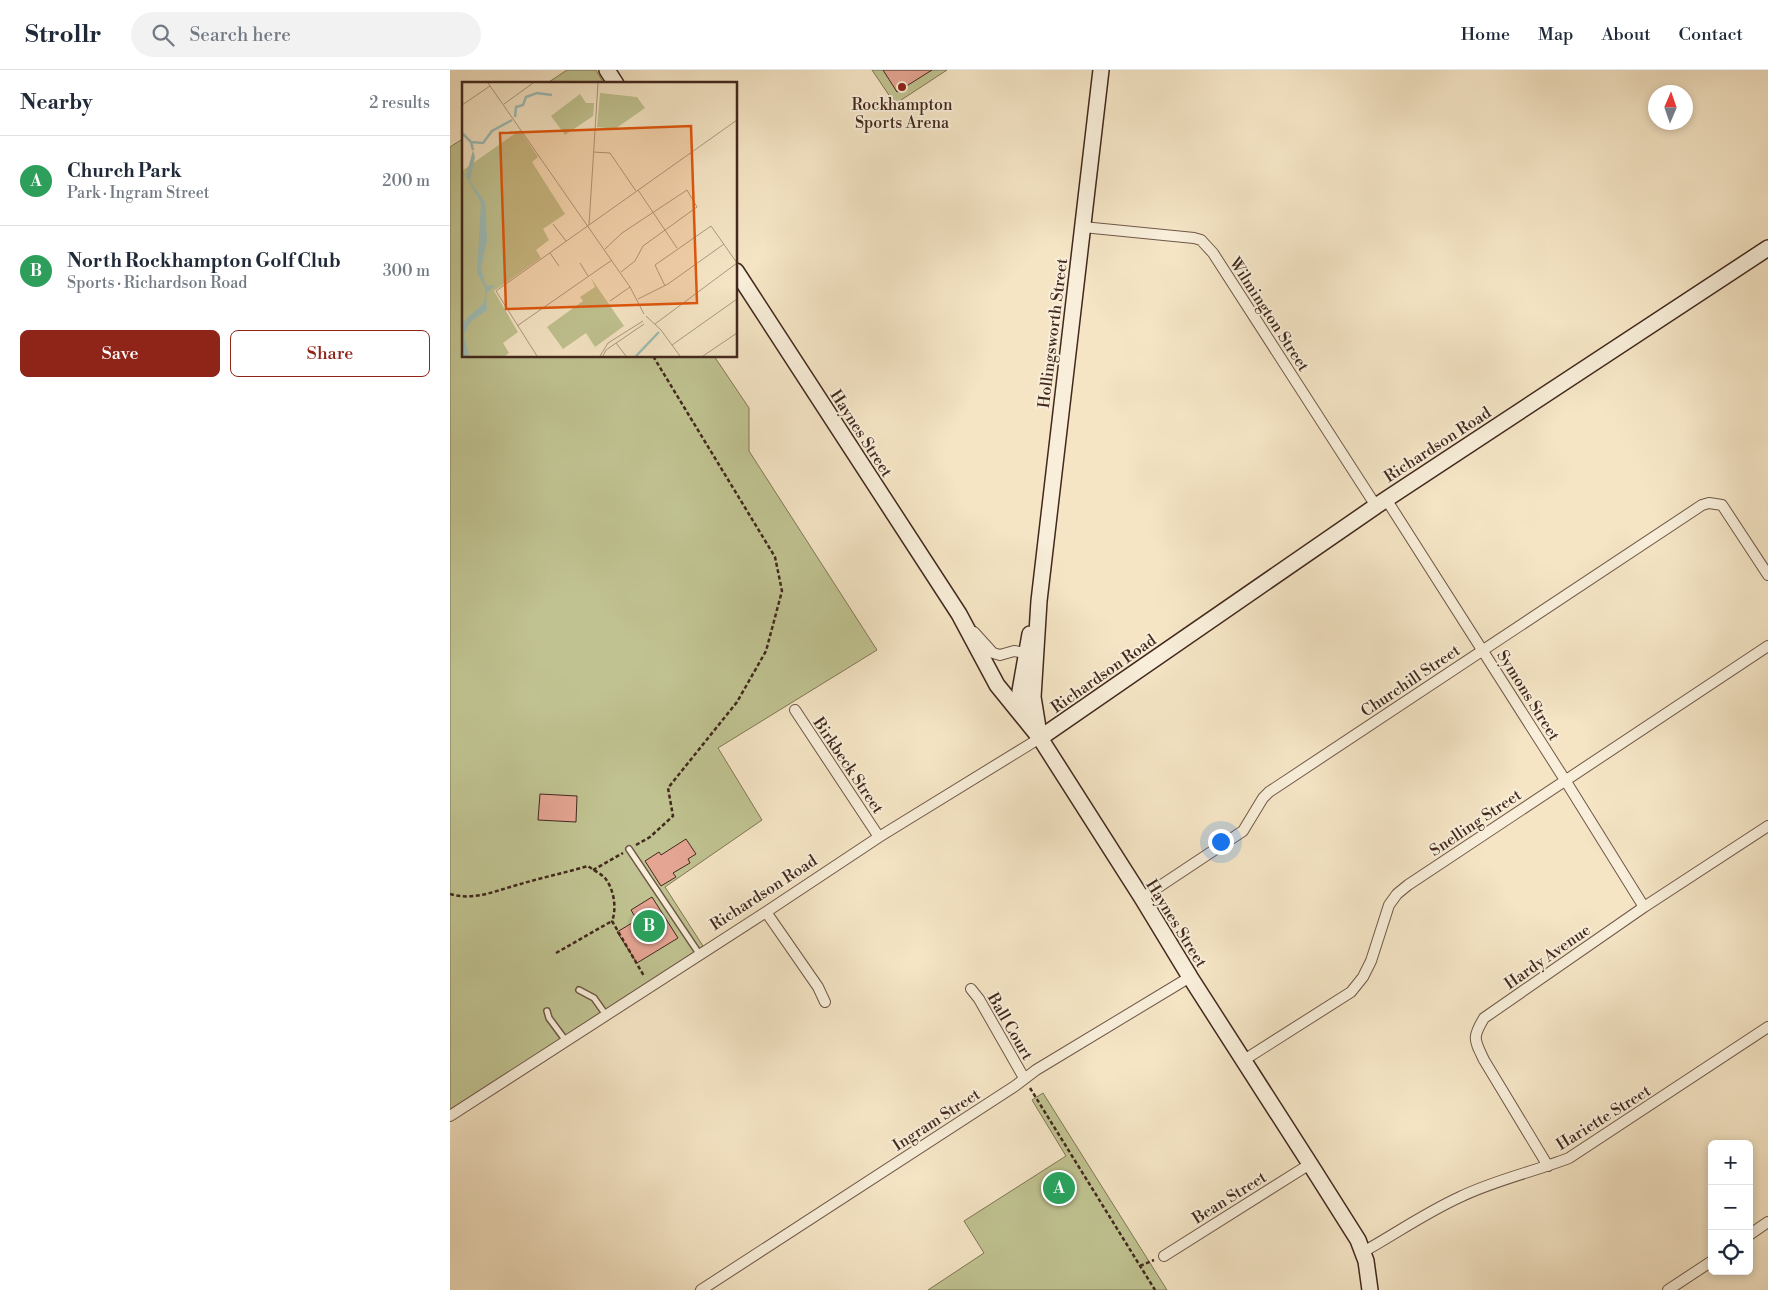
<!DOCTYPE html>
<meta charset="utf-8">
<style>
:root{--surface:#fff;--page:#f2f2f3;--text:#1f2937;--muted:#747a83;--line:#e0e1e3;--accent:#8f2418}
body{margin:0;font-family:"Libre Bodoni",serif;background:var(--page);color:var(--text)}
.controls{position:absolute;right:15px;bottom:15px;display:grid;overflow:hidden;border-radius:8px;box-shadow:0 2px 8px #0003}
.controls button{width:45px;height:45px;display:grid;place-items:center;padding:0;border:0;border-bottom:1px solid var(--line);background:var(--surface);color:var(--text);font:25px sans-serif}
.compass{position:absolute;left:1198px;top:15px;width:45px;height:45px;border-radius:50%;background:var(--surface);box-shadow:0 2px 8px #0003;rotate:2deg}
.you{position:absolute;left:770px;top:771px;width:18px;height:18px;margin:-12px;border:4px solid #fff;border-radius:50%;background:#1a73e8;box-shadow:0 0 0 8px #1a73e833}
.badge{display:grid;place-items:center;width:32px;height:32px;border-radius:50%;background:var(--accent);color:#fff;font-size:16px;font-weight:700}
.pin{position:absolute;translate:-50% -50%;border:2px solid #fff;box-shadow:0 1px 5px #0006}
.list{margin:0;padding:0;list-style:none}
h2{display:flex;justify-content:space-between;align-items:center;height:65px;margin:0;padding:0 20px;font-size:21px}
h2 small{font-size:16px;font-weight:400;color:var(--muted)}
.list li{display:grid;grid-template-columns:32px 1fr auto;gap:15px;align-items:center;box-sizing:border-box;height:90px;padding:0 20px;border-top:1px solid var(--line)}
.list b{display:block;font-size:19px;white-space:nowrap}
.list p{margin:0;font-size:16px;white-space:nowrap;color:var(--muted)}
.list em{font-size:16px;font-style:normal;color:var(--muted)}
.actions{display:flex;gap:10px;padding:15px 20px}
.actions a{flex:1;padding:11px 0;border:1px solid var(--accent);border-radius:8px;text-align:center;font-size:18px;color:var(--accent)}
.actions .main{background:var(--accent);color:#fff}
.icon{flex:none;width:28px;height:28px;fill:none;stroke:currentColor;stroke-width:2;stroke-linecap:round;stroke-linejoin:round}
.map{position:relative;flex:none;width:1318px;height:1220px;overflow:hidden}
header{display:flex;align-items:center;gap:30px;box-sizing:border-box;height:70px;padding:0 25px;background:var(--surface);border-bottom:1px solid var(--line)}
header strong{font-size:24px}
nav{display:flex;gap:28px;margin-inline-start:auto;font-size:18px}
.search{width:350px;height:45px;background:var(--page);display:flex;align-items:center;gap:12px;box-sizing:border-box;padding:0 18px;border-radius:28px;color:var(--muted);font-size:19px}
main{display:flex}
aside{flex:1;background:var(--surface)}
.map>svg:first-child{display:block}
.green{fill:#c0c391;stroke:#817658}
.building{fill:#e5a593;stroke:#42281e}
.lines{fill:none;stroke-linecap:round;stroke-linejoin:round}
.lane-casing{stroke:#6f5748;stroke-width:8}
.street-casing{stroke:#6f5748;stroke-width:12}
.secondary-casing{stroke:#42281e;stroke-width:18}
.path{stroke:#42281e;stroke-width:2.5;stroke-dasharray:4 2.5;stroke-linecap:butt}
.lane{stroke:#f8eed9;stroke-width:5}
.street{stroke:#f8eed9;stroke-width:10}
.secondary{stroke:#f8eed9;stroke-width:15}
.poi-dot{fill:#8f2418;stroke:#f8eed9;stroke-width:2}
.labels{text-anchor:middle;stroke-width:4;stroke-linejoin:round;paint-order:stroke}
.poi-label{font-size:16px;fill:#42281e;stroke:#f8eed9}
.street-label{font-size:16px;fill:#42281e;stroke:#f8eed9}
.inset-river{fill:none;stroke:#9dbeb9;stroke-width:2.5}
.inset-road{fill:none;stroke:#ad9982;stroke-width:1}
.view{fill:#e0570d;fill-opacity:0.15;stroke:#e0570d;stroke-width:2.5}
.inset-edge{fill:none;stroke:#42281e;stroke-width:2.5}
</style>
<header>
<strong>Strollr</strong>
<div class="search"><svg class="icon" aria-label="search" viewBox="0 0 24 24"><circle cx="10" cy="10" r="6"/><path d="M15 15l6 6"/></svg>Search here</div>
<nav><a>Home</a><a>Map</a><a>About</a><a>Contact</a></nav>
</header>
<main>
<aside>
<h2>Nearby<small>2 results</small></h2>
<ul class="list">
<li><span class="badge" style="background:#2e9e5b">A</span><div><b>Church Park</b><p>Park · Ingram Street</p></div><em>200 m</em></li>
<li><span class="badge" style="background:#2e9e5b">B</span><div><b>North Rockhampton Golf Club</b><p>Sports · Richardson Road</p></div><em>300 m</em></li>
</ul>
<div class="actions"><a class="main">Save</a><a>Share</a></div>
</aside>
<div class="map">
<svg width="1318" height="1220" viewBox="0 0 1318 1220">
<rect width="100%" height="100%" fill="#f5e5c5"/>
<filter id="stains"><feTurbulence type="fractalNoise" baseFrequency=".004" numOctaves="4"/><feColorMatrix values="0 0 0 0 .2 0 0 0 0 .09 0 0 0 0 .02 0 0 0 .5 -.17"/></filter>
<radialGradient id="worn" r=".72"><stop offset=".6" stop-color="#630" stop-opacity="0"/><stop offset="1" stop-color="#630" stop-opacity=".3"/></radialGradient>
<path class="green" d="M117,0H146L154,14H96Z
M422,0H497L445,34Z
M14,68V286H264L299,338V381L427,580L268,678L312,750L215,817L253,876L0,1040V77Z
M593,1023L717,1220H478L534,1183L514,1151L616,1086L582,1030Z"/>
<path class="building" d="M433,0H482L447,22Z
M90,724L127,726L126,752L88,750Z
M236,769L246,784L238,789L240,793L223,803L226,807L211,816L195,791L209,782L211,785Z
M202,827L228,868L187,893L167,862L187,850L181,840Z"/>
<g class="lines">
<defs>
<path id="lane" d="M179,779L250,885
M129,920L144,928L156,945
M97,941L99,948L116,971"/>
<path id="street" d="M633,157L744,168L751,170L763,183L926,436
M936,429L1115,710L1194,837
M524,562L543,583L550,585L564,581L582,584
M345,640L429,767
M692,828L793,761L813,728L819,722L1252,435L1259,433L1272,435L1318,505
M316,842L368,917L375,932
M521,919L529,929L574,1008
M794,990L901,922L913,907L921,891L939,835L947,824L958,815L1318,576
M0,1046L316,842L429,767L590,668
M1098,1096L1034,990C1024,969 1022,968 1034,948L1194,837L1318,756
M1299,1165L1318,1152
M913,1182C945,1164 977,1142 1010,1127C1045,1110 1083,1102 1119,1088L1318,957
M714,1186L860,1094
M251,1220L565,1016L586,1000L740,907
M1218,1220L1262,1191"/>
<path id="secondary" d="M157,0L166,14
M286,201L509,544L547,615L590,668L692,828L740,907L860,1094L908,1170L916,1191L920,1220
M572,645L570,621L580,564
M589,664L583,627L589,531L651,0
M590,668L926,436L1318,178"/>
</defs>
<use href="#lane" class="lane-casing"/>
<use href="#street" class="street-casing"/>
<use href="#secondary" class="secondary-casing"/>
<path class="path" d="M186,775L200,767L223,746L218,718L287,632L316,581L332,521L325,487L203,286
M143,800L173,783
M0,824C24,831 45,821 67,815C90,808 114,803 138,796C143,800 150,803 155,808C164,819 167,839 162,851L194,906
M106,883L162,851
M580,1018L705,1220
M690,1196L704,1190"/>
<use href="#lane" class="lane"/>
<use href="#street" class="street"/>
<use href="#secondary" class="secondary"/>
</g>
<circle class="poi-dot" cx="452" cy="17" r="5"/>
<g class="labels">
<g class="poi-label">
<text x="452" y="40">Rockhampton<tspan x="452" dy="18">Sports Arena</tspan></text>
</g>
<g class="street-label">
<text transform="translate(820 244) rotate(57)" y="6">Wilmington Street</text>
<text transform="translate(602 263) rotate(-83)" y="6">Hollingsworth Street</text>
<text transform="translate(412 363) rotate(57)" y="6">Haynes Street</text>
<text transform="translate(987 374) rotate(-33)" y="6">Richardson Road</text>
<text transform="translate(653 603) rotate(-35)" y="6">Richardson Road</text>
<text transform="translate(960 610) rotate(-34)" y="6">Churchill Street</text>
<text transform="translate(1079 625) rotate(58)" y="6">Symons Street</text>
<text transform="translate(399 695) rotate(56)" y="6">Birkbeck Street</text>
<text transform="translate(1025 752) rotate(-34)" y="6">Snelling Street</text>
<text transform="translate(313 822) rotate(-33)" y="6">Richardson Road</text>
<text transform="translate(727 853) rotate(58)" y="6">Haynes Street</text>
<text transform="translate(1097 886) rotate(-35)" y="6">Hardy Avenue</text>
<text transform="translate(561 956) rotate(60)" y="6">Ball Court</text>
<text transform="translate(1153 1047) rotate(-32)" y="6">Hariette Street</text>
<text transform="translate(486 1049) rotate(-33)" y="6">Ingram Street</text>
<text transform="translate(779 1127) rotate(-32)" y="6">Bean Street</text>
</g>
</g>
<g transform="translate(12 12)">
<rect width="275" height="275" fill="#f5e5c5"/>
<path d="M138,11L175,15L183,26L153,47L135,45ZM118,12L124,21H132L131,34L103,53L89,34ZM58,48L76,75L70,80L103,132L81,147L87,158L74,168L79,176L32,209L56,250L41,261L47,271L43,274H0V89ZM129,196L162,244L133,265L124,251L101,267L85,245L121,219L118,215L133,205Z" fill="#c0c391"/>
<path d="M11,68L13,75L8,99L23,120L24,128L25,159L19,187L24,204L33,203L24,212L25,228L8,240L5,247L2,253L7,274H0V241L22,221L23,214V205L15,191L19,121L4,94Z" fill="#9dbeb9"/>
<path class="inset-river" d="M53,35L54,25L61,23L64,15L75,11L90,13M0,51L9,60L11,68M9,60L21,61L30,49L50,38M174,274L197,250"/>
<path class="inset-road" d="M26,1L168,205L182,232M42,22L71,1M0,23L28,4M131,70L148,71L174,109M176,108L215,166M91,142L104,159M127,143L136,1M143,167L160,151L225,108L235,125L181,164L173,179L159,190M88,171L97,184M118,181L126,194M176,217L206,202L262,162M148,219L168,205M184,234L199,248L218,274M193,242L275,181L249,144L193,183L203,204M55,244L150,178M154,261L164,274M210,263L275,217M75,274L34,209L275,38M138,274L146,261L181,239M141,274L144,268L182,242M241,274L275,251"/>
<path class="view" d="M229,44L235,221L44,227L38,51Z"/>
<rect width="275" height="275" class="inset-edge"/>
</g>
<rect width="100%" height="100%" filter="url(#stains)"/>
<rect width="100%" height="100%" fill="url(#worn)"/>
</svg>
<div class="controls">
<button>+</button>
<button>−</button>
<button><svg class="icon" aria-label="locate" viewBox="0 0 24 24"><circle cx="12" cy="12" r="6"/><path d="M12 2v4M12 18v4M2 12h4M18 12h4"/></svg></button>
</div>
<svg class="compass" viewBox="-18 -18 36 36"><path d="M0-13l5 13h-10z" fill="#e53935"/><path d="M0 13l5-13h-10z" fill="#747a83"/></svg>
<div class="you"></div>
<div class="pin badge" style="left:609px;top:1118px;background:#2e9e5b">A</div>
<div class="pin badge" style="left:199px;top:856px;background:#2e9e5b">B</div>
</div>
</main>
